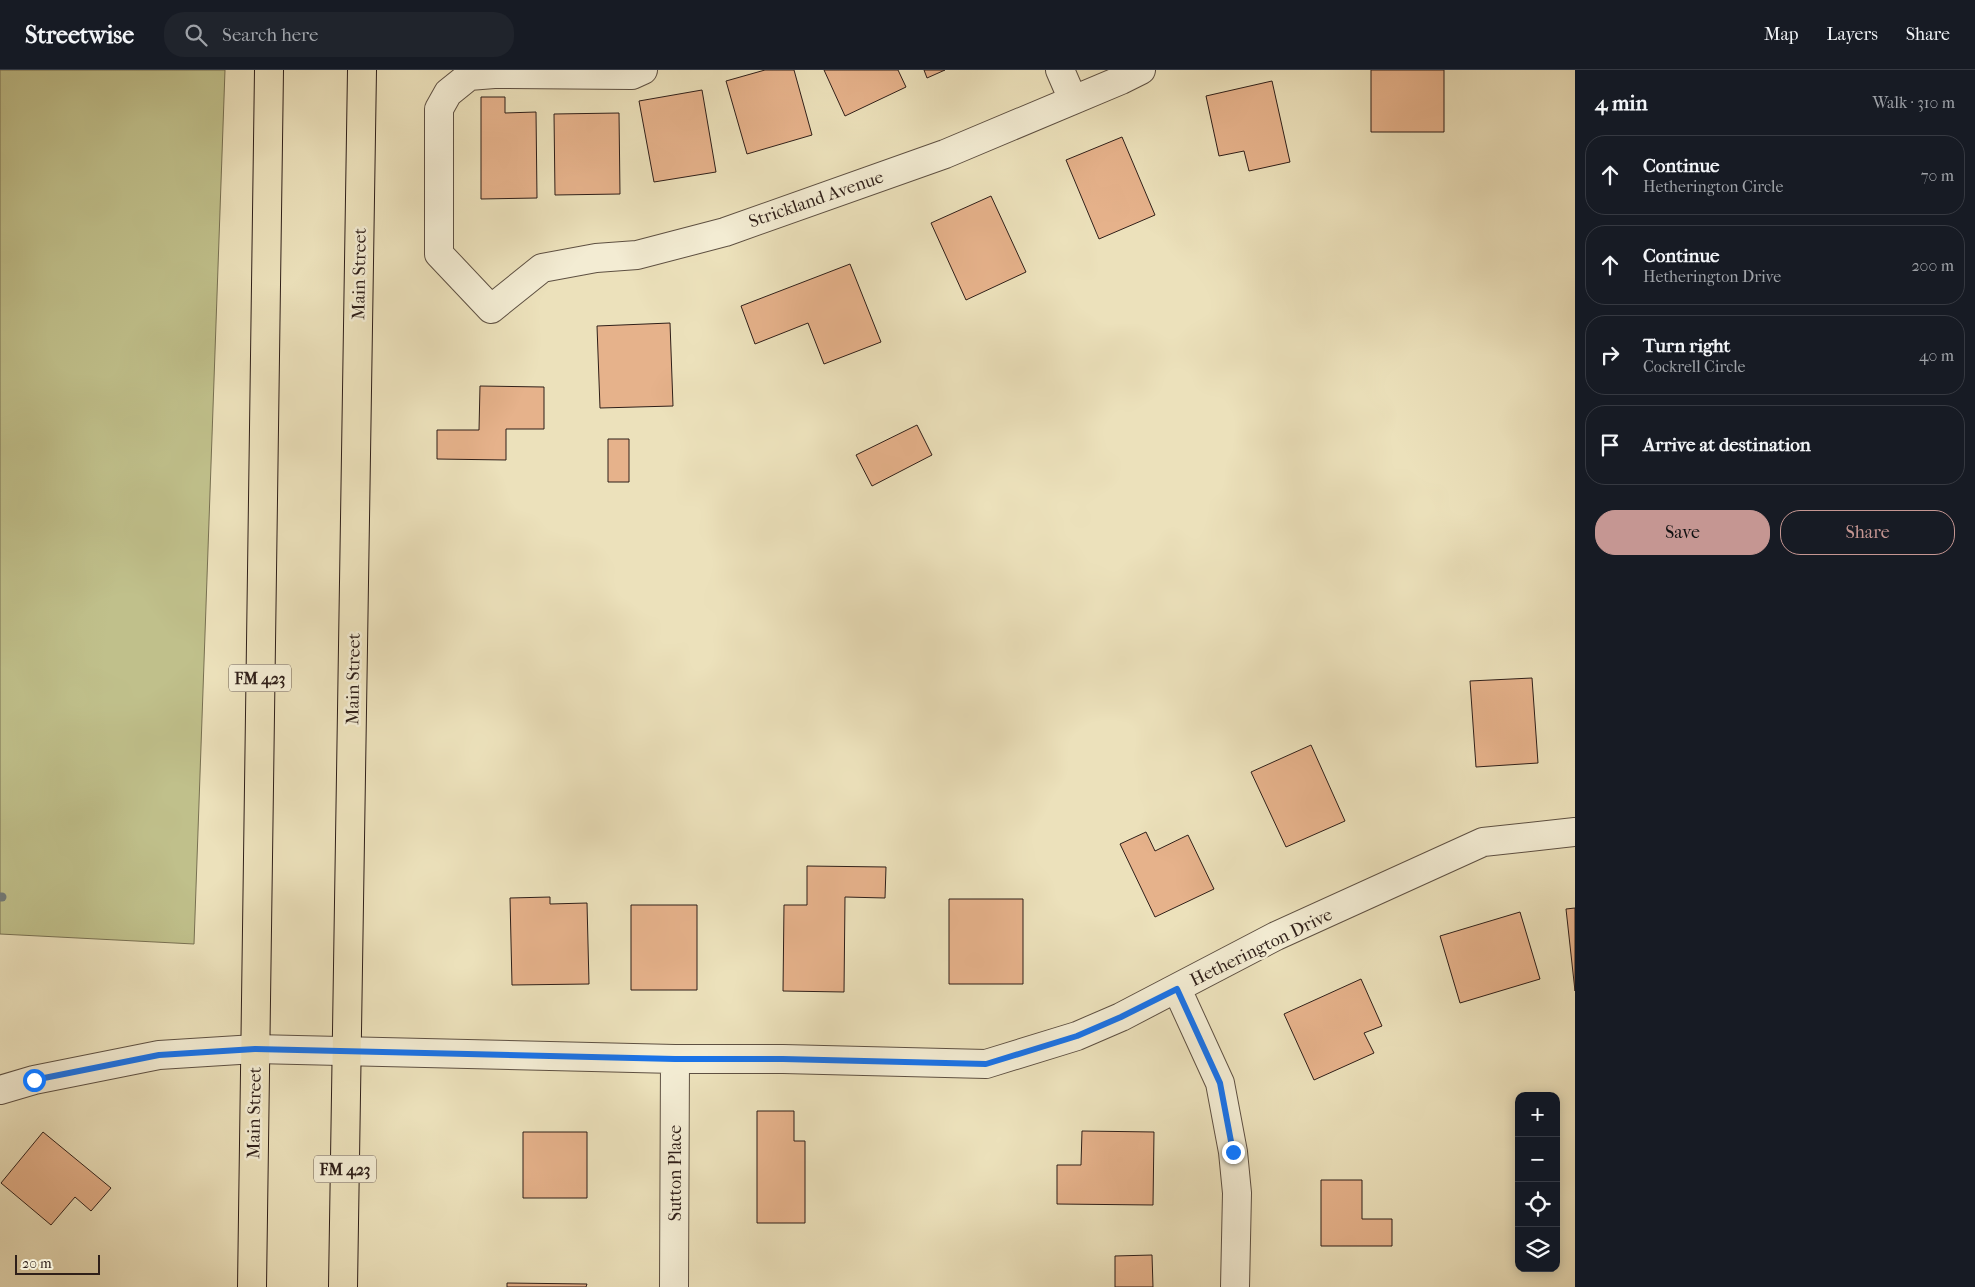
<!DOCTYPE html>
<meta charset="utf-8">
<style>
:root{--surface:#171b24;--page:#20242c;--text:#f1f3f6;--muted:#9ea1a6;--line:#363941;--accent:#c59692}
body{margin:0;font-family:"IM FELL French Canon",serif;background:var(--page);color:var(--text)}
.controls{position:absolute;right:15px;bottom:15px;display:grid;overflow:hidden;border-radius:10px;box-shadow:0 2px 12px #0003}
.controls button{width:45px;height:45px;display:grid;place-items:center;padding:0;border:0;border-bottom:1px solid var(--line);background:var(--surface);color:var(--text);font:25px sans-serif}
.scale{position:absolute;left:15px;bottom:12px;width:85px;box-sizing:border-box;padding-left:5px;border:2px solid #2f1f19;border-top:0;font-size:14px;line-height:18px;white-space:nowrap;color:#2f1f19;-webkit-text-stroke:4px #f3ecd3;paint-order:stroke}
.stop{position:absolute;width:15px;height:15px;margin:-11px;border:4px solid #1a73e8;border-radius:50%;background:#fff}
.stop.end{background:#1a73e8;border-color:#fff;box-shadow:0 1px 5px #0008}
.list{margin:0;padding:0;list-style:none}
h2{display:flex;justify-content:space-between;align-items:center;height:65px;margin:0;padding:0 20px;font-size:21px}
h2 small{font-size:16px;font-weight:400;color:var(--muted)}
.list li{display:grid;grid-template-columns:32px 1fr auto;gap:15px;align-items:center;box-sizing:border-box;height:80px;margin:0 10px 10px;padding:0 10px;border:1px solid var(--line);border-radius:20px}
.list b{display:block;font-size:19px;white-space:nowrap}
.list p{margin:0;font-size:16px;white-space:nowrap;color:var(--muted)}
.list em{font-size:16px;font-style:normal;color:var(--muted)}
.actions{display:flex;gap:10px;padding:15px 20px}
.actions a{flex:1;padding:11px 0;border:1px solid var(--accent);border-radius:20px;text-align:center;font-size:18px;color:var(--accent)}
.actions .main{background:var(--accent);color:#111}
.icon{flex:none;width:28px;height:28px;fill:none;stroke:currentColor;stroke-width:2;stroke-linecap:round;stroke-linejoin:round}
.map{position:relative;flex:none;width:1575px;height:1217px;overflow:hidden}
header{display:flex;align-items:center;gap:30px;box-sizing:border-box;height:70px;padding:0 25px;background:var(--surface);border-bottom:1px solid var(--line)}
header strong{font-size:24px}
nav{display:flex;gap:28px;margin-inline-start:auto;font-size:18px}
.search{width:350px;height:45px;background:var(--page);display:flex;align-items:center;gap:12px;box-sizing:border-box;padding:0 18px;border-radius:20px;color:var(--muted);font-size:19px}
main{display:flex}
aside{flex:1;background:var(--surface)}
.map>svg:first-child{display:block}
.green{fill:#c0c08b;stroke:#787052}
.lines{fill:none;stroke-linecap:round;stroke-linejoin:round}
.stream{stroke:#727c7b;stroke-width:9}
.building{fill:#e6b28b;stroke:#2f1f19}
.minor-casing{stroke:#5e5042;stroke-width:30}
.major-casing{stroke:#2f1f19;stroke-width:30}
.minor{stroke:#f3ecd3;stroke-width:28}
.major{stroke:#ece1bb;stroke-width:28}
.route{stroke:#1a73e8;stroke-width:6}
.labels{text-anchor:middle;stroke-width:5;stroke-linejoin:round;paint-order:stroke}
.shield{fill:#f3ecd3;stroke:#6a5c51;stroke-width:1}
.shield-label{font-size:16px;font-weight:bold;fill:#2f1f19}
.street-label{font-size:18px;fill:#2f1f19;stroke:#f3ecd3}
</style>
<header>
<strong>Streetwise</strong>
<div class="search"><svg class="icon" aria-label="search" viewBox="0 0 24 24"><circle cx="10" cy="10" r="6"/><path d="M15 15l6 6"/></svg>Search here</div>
<nav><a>Map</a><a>Layers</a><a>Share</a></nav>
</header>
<main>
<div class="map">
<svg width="1575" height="1217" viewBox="0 0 1575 1217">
<rect width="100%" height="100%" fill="#ece1bb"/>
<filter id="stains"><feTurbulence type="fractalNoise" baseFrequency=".004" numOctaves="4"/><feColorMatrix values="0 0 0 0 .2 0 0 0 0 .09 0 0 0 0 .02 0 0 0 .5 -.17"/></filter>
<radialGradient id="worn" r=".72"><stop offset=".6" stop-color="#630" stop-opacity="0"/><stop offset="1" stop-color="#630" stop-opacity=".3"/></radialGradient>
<path class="green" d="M0,0H225L194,874L0,864Z"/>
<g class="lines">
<path class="stream" d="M0,827H2"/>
</g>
<path class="building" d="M765,0H794L812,65L747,84L726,11Z
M824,0H898L906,17L845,46Z
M924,0H945L927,8Z
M1371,0H1444V62H1371Z
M1272,11L1290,92L1249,101L1244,81L1219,86L1206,26Z
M702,20L716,102L654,112L639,31Z
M481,27H505V43L536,42L537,128L481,129Z
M619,43L620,124L555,125L554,44Z
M1122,67L1155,145L1099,169L1066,90Z
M991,126L1026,202L966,230L931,153Z
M850,194L881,272L824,294L808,253L755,274L741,236Z
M670,253L673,336L600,338L597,256Z
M480,316L544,317V359H506V390L437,389V360H479Z
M917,355L932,385L872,416L856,385Z
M608,369H629V412H608Z
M1532,608L1538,693L1476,697L1470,611Z
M1311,675L1345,751L1286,777L1251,702Z
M1146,762L1155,781L1188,765L1214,819L1155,847L1120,774Z
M807,796L886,797L885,828L845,827L844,922L783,921L784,835H807Z
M550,827V834L587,833L589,914L512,915L510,828Z
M949,829H1023V914H949Z
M631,835H697V920H631Z
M1575,838V921L1566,839Z
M1520,842L1540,909L1460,933L1440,866Z
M1361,909L1382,956L1364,963L1374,983L1314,1010L1284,944Z
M757,1041H794V1071H805V1153H757Z
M1082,1061L1154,1062L1153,1135L1057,1134V1095H1081Z
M43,1062L111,1118L91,1141L75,1127L51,1155L1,1113Z
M523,1062H587V1128H523Z
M1321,1110H1362V1149H1392V1176H1321Z
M1152,1185L1153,1217H1115V1186Z
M507,1213L587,1214L586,1217H507Z"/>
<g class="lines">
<defs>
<path id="minor" d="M643,0L632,5L494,4L469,6L448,23L439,39V184L491,239L542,198L596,188L637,185L725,162L945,84L1121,10L1141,0
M1060,0L1073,30
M1177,919L1220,1013L1233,1082L1237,1123L1235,1217
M0,1020L34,1010L159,985L255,979L675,989H783L986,994L1077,966L1121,947L1276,866L1483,772L1575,762
M674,1217L675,989"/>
<path id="major" d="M252,1217L269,0
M343,1217L362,0"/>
</defs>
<use href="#minor" class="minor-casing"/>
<use href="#major" class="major-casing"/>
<use href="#minor" class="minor"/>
<use href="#major" class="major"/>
</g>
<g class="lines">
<path class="route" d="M34,1010L159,985L255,979L675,989H783L986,994L1077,966L1121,947L1177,919L1220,1013L1233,1082"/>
</g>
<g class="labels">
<g class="shield">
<rect x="229" y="594.5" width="62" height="27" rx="4"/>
<rect x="314" y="1085.5" width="62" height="27" rx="4"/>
</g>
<g class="shield-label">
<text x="260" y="614">FM 423</text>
<text x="345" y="1105">FM 423</text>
</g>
<g class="street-label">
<text transform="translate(816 129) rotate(-19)" y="6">Strickland Avenue</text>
<text transform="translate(359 204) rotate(-89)" y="6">Main Street</text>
<text transform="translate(353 609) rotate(-89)" y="6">Main Street</text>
<text transform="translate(1261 877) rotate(-26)" y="6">Hetherington Drive</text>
<text transform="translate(254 1043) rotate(-89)" y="6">Main Street</text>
<text transform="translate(675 1103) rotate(-90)" y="6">Sutton Place</text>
</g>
</g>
<rect width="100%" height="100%" filter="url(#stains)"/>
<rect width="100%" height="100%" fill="url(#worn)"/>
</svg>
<div class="controls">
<button>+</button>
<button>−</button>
<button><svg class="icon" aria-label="locate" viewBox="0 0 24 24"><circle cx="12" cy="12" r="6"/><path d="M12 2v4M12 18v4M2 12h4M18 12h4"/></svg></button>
<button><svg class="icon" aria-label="layers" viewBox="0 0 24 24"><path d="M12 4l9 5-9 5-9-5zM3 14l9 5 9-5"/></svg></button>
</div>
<div class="scale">20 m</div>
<div class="stop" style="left:34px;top:1010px"></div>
<div class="stop end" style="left:1233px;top:1082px"></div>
</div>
<aside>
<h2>4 min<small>Walk · 310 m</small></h2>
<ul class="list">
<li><svg class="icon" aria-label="ahead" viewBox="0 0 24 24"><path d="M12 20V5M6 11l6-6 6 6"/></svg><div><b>Continue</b><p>Hetherington Circle</p></div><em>70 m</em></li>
<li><svg class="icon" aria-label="ahead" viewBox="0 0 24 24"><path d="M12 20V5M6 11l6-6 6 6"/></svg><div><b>Continue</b><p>Hetherington Drive</p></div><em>200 m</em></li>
<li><svg class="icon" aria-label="right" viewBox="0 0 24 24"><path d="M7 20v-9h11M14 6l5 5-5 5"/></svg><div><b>Turn right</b><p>Cockrell Circle</p></div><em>40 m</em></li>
<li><svg class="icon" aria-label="arrive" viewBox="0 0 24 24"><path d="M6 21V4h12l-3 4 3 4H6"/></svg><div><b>Arrive at destination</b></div></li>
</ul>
<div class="actions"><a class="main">Save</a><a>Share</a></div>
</aside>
</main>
